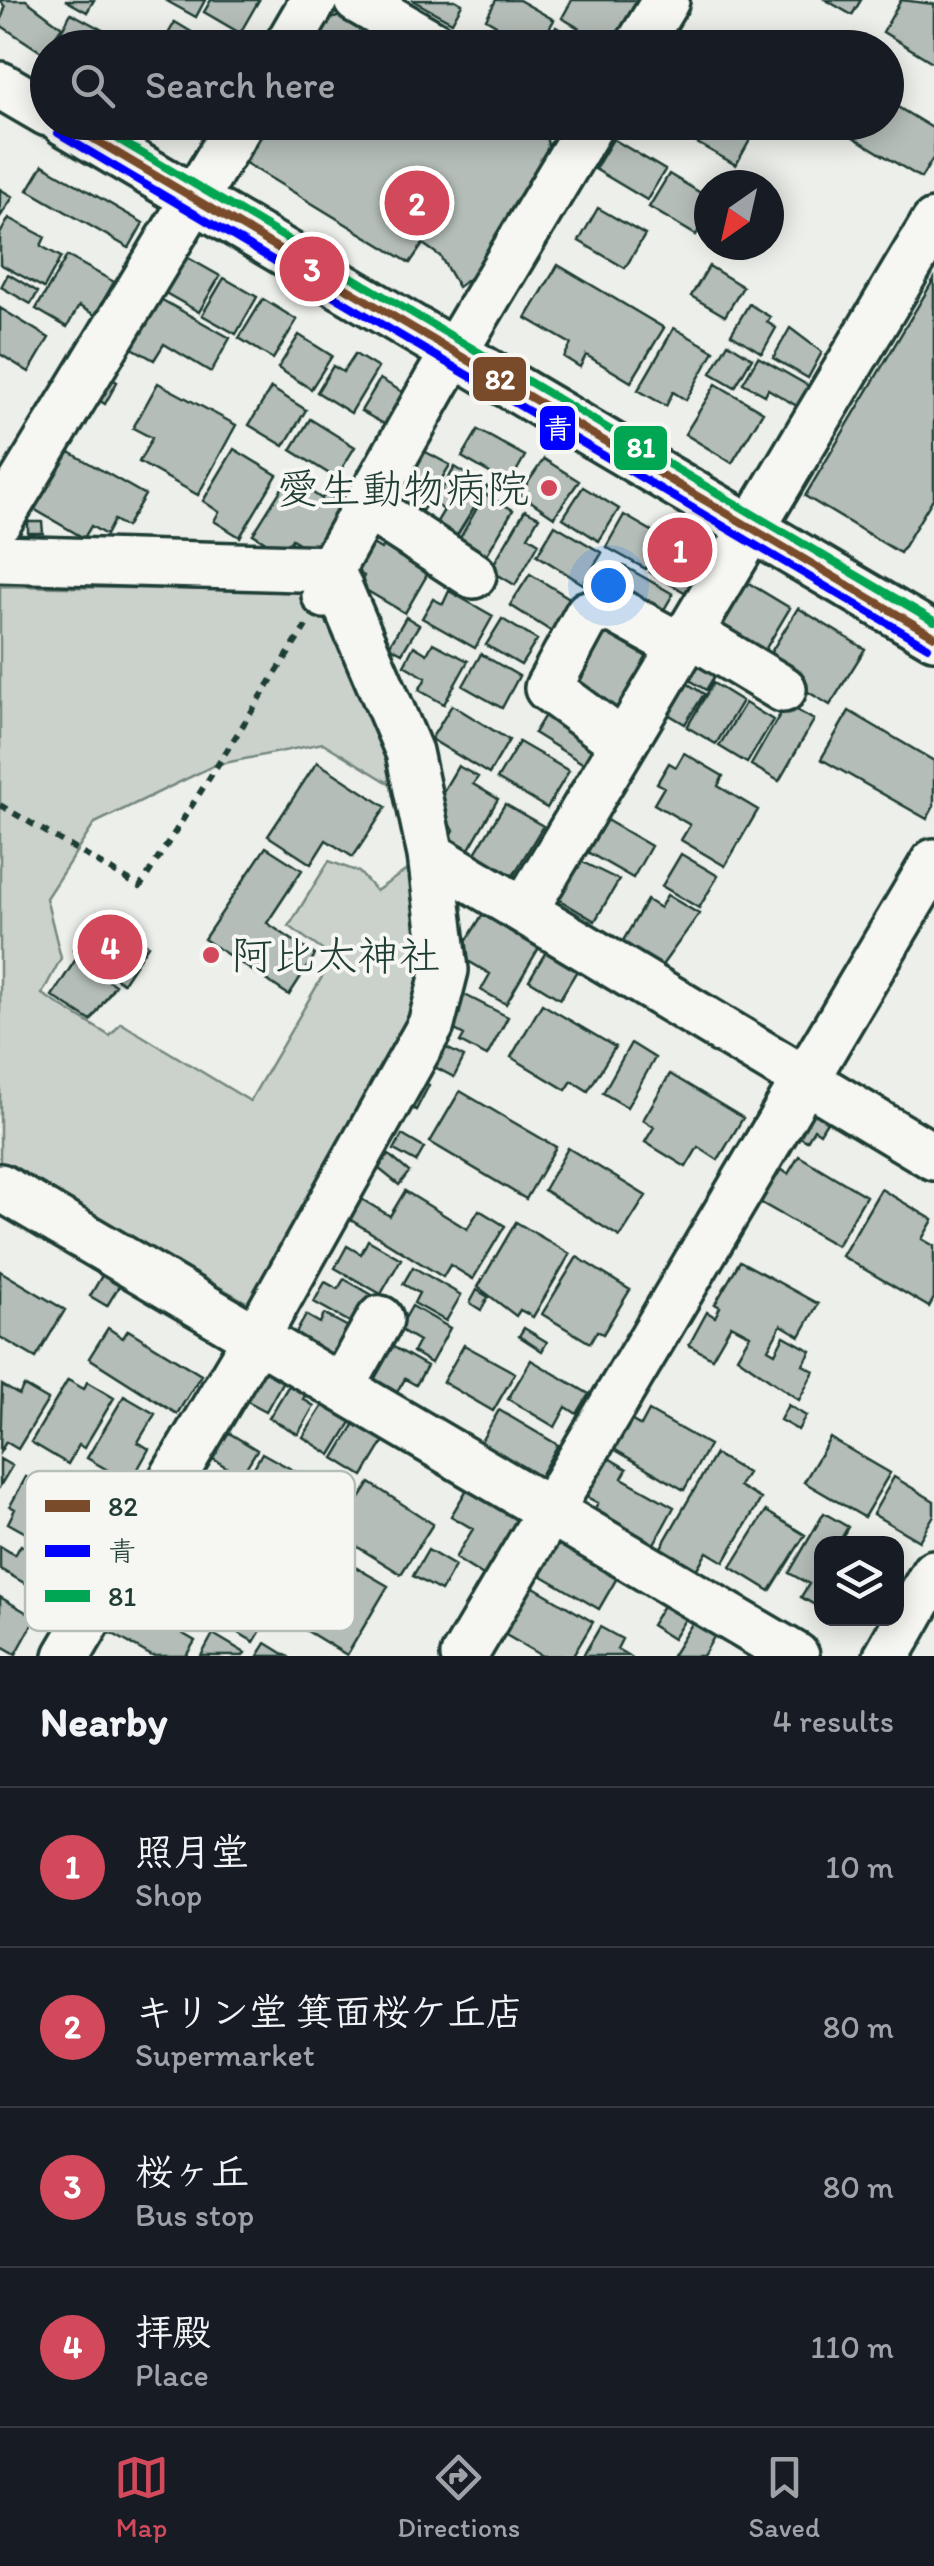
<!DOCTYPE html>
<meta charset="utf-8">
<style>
:root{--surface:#171b24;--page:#242831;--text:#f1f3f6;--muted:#9ea1a6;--line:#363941;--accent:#d1495b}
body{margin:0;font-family:Itim,"Klee One",sans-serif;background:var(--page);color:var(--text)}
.controls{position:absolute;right:30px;bottom:30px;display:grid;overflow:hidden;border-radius:20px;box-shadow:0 5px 25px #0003}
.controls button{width:90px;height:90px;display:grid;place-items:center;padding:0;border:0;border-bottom:2px solid var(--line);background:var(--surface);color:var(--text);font:50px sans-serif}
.compass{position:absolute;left:694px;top:170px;width:90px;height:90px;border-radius:50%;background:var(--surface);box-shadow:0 5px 25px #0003;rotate:214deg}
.you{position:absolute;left:608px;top:585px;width:35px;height:35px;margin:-25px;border:8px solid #fff;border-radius:50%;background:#1a73e8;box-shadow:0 0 0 15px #1a73e833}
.badge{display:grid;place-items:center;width:65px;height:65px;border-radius:50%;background:var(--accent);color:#fff;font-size:32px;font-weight:700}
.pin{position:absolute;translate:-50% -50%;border:5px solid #fff;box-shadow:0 2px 10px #0006}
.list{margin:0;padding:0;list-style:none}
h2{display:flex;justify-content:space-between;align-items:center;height:130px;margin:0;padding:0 40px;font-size:42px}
h2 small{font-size:32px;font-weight:400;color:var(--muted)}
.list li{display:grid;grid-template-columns:65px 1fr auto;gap:30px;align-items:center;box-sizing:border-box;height:160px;padding:0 40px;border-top:2px solid var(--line)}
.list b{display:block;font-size:38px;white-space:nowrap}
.list p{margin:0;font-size:32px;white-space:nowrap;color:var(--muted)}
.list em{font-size:32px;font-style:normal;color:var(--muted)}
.icon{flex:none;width:55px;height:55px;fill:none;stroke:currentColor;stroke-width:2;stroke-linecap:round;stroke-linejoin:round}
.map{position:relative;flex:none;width:934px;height:1656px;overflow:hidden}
.search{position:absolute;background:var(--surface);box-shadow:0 5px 25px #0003;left:30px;right:30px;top:30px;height:110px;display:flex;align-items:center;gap:25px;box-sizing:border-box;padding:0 35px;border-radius:55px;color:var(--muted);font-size:38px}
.sheet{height:770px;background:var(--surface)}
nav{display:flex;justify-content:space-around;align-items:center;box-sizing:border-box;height:140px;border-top:2px solid var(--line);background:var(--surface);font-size:28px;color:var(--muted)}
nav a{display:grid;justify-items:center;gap:5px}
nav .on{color:var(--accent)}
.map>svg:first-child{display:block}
.green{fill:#cbd2cc;stroke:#758880;stroke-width:2.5}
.building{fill:#b4bdb8;stroke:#1f3d34;stroke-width:2.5}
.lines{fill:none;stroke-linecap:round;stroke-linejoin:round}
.minor-casing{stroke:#1f3d34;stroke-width:52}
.path{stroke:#1f3d34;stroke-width:6;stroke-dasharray:8 8;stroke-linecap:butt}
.minor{stroke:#f6f6f2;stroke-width:45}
.bus-1-casing{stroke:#f6f6f2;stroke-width:15}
.bus-2-casing{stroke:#f6f6f2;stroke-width:15}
.bus-3-casing{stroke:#f6f6f2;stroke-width:15}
.bus-1{stroke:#7a4b2a;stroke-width:8}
.bus-2{stroke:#00f;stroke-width:8}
.bus-3{stroke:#00a651;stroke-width:8}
.poi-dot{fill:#d1495b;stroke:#f6f6f2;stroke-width:4}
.labels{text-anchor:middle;stroke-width:8;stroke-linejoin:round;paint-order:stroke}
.poi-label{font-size:42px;fill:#1f3d34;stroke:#f6f6f2;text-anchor:end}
.key{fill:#f6f6f2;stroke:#b6beb9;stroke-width:2.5}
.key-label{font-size:28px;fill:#1f3d34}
.line-badge{stroke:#f6f6f2;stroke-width:4}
.badge-label{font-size:28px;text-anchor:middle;font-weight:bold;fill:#fff}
</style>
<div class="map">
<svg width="934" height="1656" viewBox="0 0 934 1656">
<rect width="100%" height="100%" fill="#edefea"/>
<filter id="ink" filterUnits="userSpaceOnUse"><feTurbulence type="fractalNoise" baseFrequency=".01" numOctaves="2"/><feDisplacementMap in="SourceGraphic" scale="20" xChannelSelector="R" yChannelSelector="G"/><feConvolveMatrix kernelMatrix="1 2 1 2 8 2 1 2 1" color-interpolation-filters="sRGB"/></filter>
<g filter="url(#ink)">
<path class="green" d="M0,586L307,591L335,610L397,788L323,743L215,765L95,823L46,898L61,958L42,994L110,1036L121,1023L250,1101L333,958L289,926L329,861L359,872L376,891L411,867L421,921L424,989L248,1303L0,1163Z"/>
<path class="building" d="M0,0H26L62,27L43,53L0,25L5,7Z
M65,0H94L87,12Z
M165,0H205L196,17Z
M211,0H259L240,33L204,12Z
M412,0H455L462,4L452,22Z
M496,0H519L554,20L538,48H504L488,39L496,25L486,19Z
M572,0H634L643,5L618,48H612L562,18Z
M826,0H861L852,15Z
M901,0L934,4V63L883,32Z
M71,13L119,39L114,48H52Z
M348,14L405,48H311L327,20Z
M175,22L218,48H160Z
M556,27L591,48H544Z
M886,100L934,129V157L921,178L853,137L861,122H886Z
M267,122H536L545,128L550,158L485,267L458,287L440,256L423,244L410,263L244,162Z
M700,122H760L736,165L690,139Z
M613,139L665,170L647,200L595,169Z
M43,165L143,223L129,248L28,190Z
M669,174L709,198V213L696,235L649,207Z
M0,189L13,197L0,217Z
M598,208L645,235L625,268L579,241Z
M9,218L45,237L41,246L61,257L44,288L0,264V234Z
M183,255L220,276L199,312L162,291Z
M67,256L114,282L95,315L79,306L67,327L36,309Z
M558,265L664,328L631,382L586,355L580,367L564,357L571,344L526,318Z
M709,266L743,287L725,316L691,296Z
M8,274L38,292L31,304L1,287Z
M224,278L257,297L236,334L202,315Z
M934,279V497L900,553L805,496Z
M155,296L230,338L211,372L164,344L154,360L127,345Z
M263,299L297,320L273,359L239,338Z
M749,304L770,317L767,322L776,328L762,353L731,334Z
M0,308L49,338L29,372L0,354Z
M674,328L714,351L686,400L673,392L666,406L638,390Z
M790,328L822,352L808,378L773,358Z
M299,335L332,356L311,389L278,368Z
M728,343L752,358L735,387L711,373Z
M355,354L378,368L351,413L317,392L333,366L343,372Z
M758,357L814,389L802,409L768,389L765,395L743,383Z
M109,377L117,382L105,404L97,399Z
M380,379L411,397L393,429L361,411Z
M158,383L236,425L198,495L139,462L152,438L133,428Z
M716,384L763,412L732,463L685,434Z
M271,388L306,410L284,446L249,425Z
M310,419L355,447L336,478L291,450Z
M478,430L525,456L509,484L462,457Z
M234,449L277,475L240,537L214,521L219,512L203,501Z
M66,450L145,495L126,527L114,520L106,535L91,526L84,538L32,508Z
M422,450L450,465L422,511L395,496Z
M544,459L579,481L554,517L520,494Z
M455,467L487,487L453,542L432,530L444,510L434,503Z
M289,477L322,499L325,492L343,504L312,551L292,539L283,553L253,534Z
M583,487L619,509L599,541L563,518Z
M485,494L513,510L483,561L456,545Z
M525,510L539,517L528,536L539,543L515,585L490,570Z
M624,515L664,538L646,569L606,547Z
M28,522H42L43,533H28Z
M555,525L602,553L583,584L537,555Z
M670,536L711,559L690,595L649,572Z
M368,541L381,549L384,544L430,570L405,613L359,586L364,576L352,569Z
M624,566L673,594L658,620L609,592Z
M530,574L571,599L558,619L564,623L557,635L510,605Z
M737,576L790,608L762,655L709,623Z
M449,591L493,616L475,648L422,618L433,599L443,604Z
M798,608L865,649L830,705L763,665Z
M406,617L419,625L402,653L389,646Z
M502,619L537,640L521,665L486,645Z
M598,628L650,659L618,715L575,689L588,668L578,662Z
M433,643L468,661L444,704L419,690L426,678L404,665L414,646L427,654Z
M696,648L722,664L706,690L680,674Z
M481,654L519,676L502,708L463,686Z
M677,677L704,694L685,724L658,708Z
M713,683L742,701L716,744L687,727Z
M745,703L773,720L747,763L719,746Z
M786,704L814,720L779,781L751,765Z
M452,705L509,740L489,774L431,739Z
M550,707L599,738L584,764L534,733Z
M849,711L934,761V806L927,819L821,759Z
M519,742L569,771L547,808L497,779Z
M684,753L723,776L718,786L758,810L725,866L681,840L690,825L654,804L664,787L657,783L669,763L676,767Z
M317,762L386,807L353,857L326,840L311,864L268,836Z
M458,766L478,777L473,784L498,799L469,849L450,838L454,830L439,814L445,804L438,800Z
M505,804L543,826L513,876L475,853Z
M603,818L651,846L633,878L584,850Z
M266,847L302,870L267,923L315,955L289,995L204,939Z
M681,854L718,876L699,908L662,886Z
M576,859L619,880L595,921L553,896Z
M667,895L699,914L660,968L621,944L647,900L660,908Z
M98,912L148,945L123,983L73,950Z
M484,912L540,946L506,1004L481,990L490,974L458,955Z
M547,950L578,969L560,999L529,980Z
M76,959L115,985L91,1021L52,996Z
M463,994L508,1017L487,1056L460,1042L464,1035L446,1025Z
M542,1004L615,1047L588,1091L572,1081L566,1090L511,1057Z
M631,1043L655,1058L627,1107L603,1093Z
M439,1044L464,1057L454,1077L429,1064Z
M670,1074L743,1118L718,1160L698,1147L686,1167L645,1142L654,1127L643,1120Z
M419,1080L429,1085L416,1110L406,1105Z
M460,1091L556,1147L526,1199L430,1142Z
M812,1103L831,1115L820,1133L814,1129L807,1141L793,1133Z
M402,1135L424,1148L416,1162L394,1150Z
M568,1148L646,1196L620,1237L544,1190Z
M389,1155L409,1172L399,1185L378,1168Z
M799,1156L866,1196L837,1246L758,1201L778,1167L788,1174Z
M881,1189L933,1220L922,1239L934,1246V1298L929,1307L842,1256Z
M405,1191L467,1229L479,1210L505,1226L473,1279L450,1265L443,1277L346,1217L358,1197L390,1216Z
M516,1222L570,1254L533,1317L520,1310L516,1316L478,1287Z
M368,1240L401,1259L381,1294L335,1268L347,1246L361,1254Z
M577,1257L630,1290L603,1334L597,1331L590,1343L542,1314Z
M740,1261L818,1304L800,1336L781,1325L768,1349L775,1353L784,1336L811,1351L803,1365L814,1371L799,1400L737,1357L750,1335L731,1325L712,1358L689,1345L707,1312L715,1317L720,1307L715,1304Z
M413,1267L461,1295L446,1321L414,1303L419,1293L403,1284Z
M0,1271L65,1310L36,1358L0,1337Z
M104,1272L121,1283L107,1306L90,1296Z
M344,1279L374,1296L357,1326L314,1302L325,1282L338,1289Z
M477,1290L488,1297L481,1310L470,1303Z
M412,1306L450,1328L431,1363L413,1352L419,1341L399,1329Z
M324,1314L352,1329L336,1358L295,1335L306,1315L320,1323Z
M108,1328L123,1338L128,1330L201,1375L177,1414L89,1358Z
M524,1328L547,1342L542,1351L519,1336Z
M383,1341L427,1366L416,1385L405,1379L397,1392L365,1373Z
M464,1345L515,1373L493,1411L443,1382Z
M531,1360L589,1394L577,1414L566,1407L555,1427L508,1399Z
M257,1364L284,1379L266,1411L238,1396Z
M295,1375L312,1385L303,1399L314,1406L298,1434L269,1418Z
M68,1380L84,1389L87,1382L114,1398L84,1448L79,1445L68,1464L31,1442Z
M2,1385L19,1395L24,1386L48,1400L18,1449L6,1442L0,1452Z
M124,1396L155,1414L138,1442L149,1449L130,1483L87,1458Z
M325,1402L353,1419L331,1455L303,1437Z
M788,1405L806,1416L798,1430L780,1420Z
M499,1410L558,1445L537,1481L478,1447Z
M649,1411L709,1445L684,1490L612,1448L629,1419L641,1426Z
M360,1415L389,1433L363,1476L334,1458Z
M216,1425L257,1450L241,1476L200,1451Z
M830,1438L890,1473L864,1517L804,1482Z
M262,1453L300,1474L284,1502L246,1482Z
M715,1454L747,1473L739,1486L761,1499L724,1562L707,1552L696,1570L660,1549Z
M607,1457L627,1469L622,1478L674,1507L650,1551L590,1516L598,1503L585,1496Z
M0,1459L12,1466L0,1486Z
M26,1477L100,1519L76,1561L8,1523L15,1509L10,1506Z
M894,1477L934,1501V1515L919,1541L873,1514Z
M370,1483L433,1524L401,1574L337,1534Z
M469,1486L520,1518L485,1577L455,1558L473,1529L451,1516Z
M766,1511L805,1535L770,1591L731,1567Z
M824,1513L848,1527L838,1544H822V1609L801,1597L809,1584L789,1573Z
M561,1536L621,1571L599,1609L532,1570Z
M184,1544L279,1600L254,1642L160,1586Z
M21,1545L89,1583L73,1611L0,1569V1546L15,1555Z
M428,1550L455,1566L441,1591L413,1576Z
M329,1552L388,1586L347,1655L289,1620Z
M527,1583L593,1622L573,1656H542L499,1631Z
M0,1597L36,1618L16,1654L0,1645Z
M664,1604L686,1618L673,1639L651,1625Z
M139,1608L195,1641L186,1656H152L99,1626L108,1609L131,1622Z
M693,1622L715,1635L703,1656H672Z
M600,1627L622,1639L617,1649L629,1656H583Z
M213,1634L245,1653L243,1656H201Z
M266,1643L287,1656H258Z"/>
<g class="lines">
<defs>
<path id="minor" d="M357,0L440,48
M286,48L314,0
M637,48L666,0
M0,85L48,113
M64,122L934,636
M367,506L473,575
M0,519L241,122
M0,559L331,569L325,595
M688,632L783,689
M623,743L548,688L588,614L611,608L680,646
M431,855L934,1157
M525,909L934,223
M0,1187L796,1656
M341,1388L380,1319
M67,1656L256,1338L431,1025L445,970L431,855L409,752L331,569L437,381L592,122
M464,1656L934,862
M887,1656L934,1573"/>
</defs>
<use href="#minor" class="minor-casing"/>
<path class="path" d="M0,805L140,887L306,626"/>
<use href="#minor" class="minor"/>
<defs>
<path id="bus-1" d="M65,122L934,636"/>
<path id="bus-2" d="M58,133L928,647"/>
<path id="bus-3" d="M89,122L934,621"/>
</defs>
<use href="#bus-1" class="bus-1-casing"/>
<use href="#bus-2" class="bus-2-casing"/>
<use href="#bus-3" class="bus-3-casing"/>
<use href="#bus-1" class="bus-1"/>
<use href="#bus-2" class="bus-2"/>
<use href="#bus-3" class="bus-3"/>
</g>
</g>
<g class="poi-dot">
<circle cx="549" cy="488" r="10"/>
<circle cx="211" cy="955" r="10"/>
</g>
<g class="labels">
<g class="poi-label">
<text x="529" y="503">愛生動物病院</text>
<text x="231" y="970" text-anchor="start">阿比太神社</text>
</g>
</g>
<rect x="25" y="1471" width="330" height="160" rx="15" class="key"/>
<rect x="45" y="1500" width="45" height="12" fill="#7a4b2a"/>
<rect x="45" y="1545" width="45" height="12" fill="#00f"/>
<rect x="45" y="1590" width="45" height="12" fill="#00a651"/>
<g class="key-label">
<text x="108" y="1516">82</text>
<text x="108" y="1561">青</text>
<text x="108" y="1606">81</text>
</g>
<g class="line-badge">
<rect x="471" y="355" width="57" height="48" rx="10" fill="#7a4b2a"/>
<rect x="538" y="404" width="39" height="48" rx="10" fill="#00f"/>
<rect x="612" y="424" width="57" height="48" rx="10" fill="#00a651"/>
</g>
<g class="badge-label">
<text x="500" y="389">82</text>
<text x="558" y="438">青</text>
<text x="641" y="457">81</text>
</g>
</svg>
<div class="controls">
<button><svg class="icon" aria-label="layers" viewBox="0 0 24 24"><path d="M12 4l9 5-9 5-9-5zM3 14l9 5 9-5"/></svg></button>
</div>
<svg class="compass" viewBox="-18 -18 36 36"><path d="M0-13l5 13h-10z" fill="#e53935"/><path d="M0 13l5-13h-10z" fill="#9ea1a6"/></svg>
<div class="you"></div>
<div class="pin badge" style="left:680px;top:550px">1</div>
<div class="pin badge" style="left:417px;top:203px">2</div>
<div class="pin badge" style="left:312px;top:269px">3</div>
<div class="pin badge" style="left:110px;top:947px">4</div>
<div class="search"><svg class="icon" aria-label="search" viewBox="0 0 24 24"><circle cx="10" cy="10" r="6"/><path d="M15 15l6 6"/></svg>Search here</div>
</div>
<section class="sheet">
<h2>Nearby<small>4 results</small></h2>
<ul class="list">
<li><span class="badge">1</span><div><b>照月堂</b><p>Shop</p></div><em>10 m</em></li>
<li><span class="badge">2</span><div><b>キリン堂 箕面桜ケ丘店</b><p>Supermarket</p></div><em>80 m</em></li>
<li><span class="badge">3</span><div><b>桜ヶ丘</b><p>Bus stop</p></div><em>80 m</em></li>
<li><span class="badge">4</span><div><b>拝殿</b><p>Place</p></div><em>110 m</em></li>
</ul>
</section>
<nav>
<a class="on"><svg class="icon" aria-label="map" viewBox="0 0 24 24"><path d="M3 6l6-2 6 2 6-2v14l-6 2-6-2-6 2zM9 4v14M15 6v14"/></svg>Map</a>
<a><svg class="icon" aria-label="directions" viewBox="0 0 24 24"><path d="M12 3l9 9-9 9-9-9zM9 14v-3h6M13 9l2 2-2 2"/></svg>Directions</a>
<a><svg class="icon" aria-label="saved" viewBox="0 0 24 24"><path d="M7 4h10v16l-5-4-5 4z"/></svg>Saved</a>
</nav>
